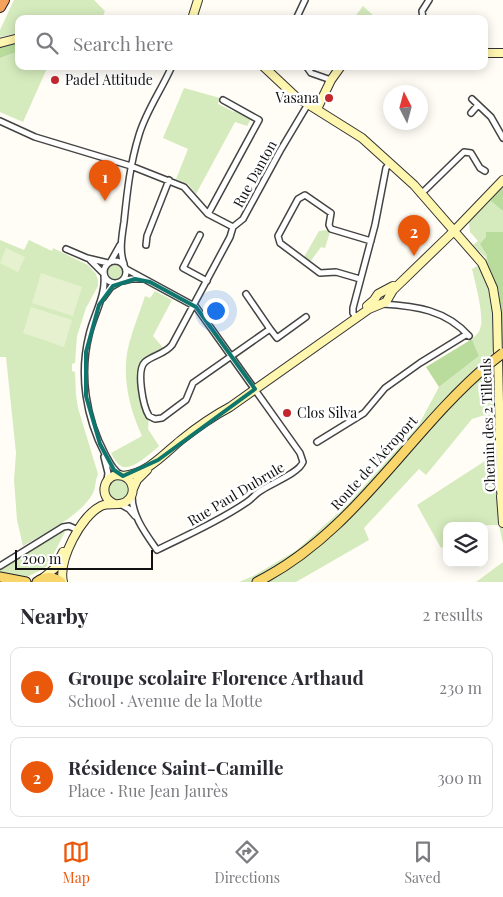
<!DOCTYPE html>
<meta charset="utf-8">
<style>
:root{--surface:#fff;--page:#f2f2f3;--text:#2b2b33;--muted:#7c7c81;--line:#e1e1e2;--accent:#ea580c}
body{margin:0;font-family:"Playfair Display",serif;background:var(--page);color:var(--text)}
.controls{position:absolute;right:15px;bottom:15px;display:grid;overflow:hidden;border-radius:10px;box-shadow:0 2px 12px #0003}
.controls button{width:45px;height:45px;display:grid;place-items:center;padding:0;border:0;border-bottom:1px solid var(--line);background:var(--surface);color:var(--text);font:25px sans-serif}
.compass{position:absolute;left:383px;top:85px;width:45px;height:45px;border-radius:50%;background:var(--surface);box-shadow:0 2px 12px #0003;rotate:354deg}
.scale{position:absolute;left:15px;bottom:12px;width:138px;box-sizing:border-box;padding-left:5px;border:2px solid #111;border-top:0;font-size:14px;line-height:18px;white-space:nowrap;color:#111;-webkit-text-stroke:4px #fff;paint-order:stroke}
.you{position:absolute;left:215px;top:310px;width:18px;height:18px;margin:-12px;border:4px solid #fff;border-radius:50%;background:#1a73e8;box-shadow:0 0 0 8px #1a73e833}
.badge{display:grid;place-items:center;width:32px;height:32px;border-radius:50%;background:var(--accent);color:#fff;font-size:16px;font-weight:700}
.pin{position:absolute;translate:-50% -41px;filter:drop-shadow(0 1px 2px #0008)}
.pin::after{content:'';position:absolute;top:26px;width:18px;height:15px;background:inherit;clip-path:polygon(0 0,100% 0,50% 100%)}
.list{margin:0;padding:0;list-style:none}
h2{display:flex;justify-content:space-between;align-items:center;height:65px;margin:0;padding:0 20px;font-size:21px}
h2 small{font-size:16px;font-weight:400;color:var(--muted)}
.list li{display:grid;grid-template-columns:32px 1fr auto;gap:15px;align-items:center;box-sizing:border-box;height:80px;margin:0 10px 10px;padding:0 10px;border:1px solid var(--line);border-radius:10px}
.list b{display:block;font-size:19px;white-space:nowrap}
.list p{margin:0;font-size:16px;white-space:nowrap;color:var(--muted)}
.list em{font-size:16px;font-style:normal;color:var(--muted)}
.icon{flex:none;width:28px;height:28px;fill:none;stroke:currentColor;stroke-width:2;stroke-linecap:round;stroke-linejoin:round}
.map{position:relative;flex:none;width:503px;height:582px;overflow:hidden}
.search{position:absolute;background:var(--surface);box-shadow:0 2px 12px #0003;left:15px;right:15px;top:15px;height:55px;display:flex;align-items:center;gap:12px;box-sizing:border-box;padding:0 18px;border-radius:10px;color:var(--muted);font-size:19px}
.sheet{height:245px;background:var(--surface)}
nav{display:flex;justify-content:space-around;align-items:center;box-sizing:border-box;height:70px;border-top:1px solid var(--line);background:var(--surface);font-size:14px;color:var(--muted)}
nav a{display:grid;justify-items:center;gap:2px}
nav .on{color:var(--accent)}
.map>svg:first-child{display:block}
.green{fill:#d5ebbd}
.forest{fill:#b9dc9c}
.pitch{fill:#e6f2cf}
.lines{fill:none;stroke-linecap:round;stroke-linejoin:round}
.street-casing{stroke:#444;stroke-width:8}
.secondary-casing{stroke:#333;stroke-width:10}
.primary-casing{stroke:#222;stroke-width:11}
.highway-casing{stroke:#222;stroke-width:12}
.street{stroke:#fff;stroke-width:5}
.secondary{stroke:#fff6b0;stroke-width:8}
.primary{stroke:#f9d66b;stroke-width:9}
.highway{stroke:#f5a25d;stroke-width:10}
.primary-bridge-casing{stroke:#222;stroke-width:11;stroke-linecap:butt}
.primary-bridge{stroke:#f9d66b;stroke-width:9}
.marked{fill:none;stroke:#0f766e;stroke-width:4;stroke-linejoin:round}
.poi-dot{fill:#c4262e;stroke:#fff;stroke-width:2}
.labels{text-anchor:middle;stroke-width:5;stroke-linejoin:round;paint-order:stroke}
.poi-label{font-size:14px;fill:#111;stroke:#fff;text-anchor:start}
.street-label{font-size:14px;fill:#111;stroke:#fff}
</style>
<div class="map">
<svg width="503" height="582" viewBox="0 0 503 582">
<rect width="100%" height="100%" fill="#fffdf5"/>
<path class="green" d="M14,0H94L105,11L103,16L79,19H19V33L0,37V30Z
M363,6L377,19L354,18Z
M19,51V66H48L23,122L0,112V58Z
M184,88L220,98L218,104L234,112L236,108L246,114L247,116L251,119L247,126L235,122L196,194L188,184L176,179L188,149L163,138Z
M503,187V344L492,352L493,366L503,361V544L499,525L447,526V545L441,548L417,505L488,459L485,415L472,419L426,475L419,469L364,528L369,540L296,582H239L253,576L297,550L347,505L418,426L439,387L479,356L472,339C475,336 479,333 480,329C485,318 475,282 472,269L479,265L486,258L473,245L478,241L470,232L469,222Z
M327,230L330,232L325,248L321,247L310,262L304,257L319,231Z
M0,240L24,250L29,240L52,251L53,248L88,265L96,274L98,281V286L86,308L77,336L75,363L72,364V371L75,372L76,395L78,408L98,474C95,480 96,487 93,493C81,516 44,533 23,546L17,520L14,480L16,453L6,357H0Z
M108 272a7 7 0 1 1 14 0a7 7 0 1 1-14 0Z
M155,291L172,300L153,336L165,350L156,353L139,371L149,418L148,429L159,446C151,453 131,472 121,466C116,463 113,457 111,453L142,436C129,408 121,375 129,344C133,328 140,312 145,296L150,298Z
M108 490a10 10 0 1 1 20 0a10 10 0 1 1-20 0Z
M65,527L67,528L51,559L48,565L43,569L27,577L0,572V568Z
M503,562V582H476Z"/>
<path class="forest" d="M19,41V51L0,58V46Z
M503,187V211L490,200Z
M486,232H503V344L501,345C501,328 502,310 499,293C497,282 486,263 487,255L480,244L486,237Z
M472,339L479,356L439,387L426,367Z"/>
<path class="pitch" d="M6,248L25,257L18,272L0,263Z
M41,273L82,287L73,316L32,303Z
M31,307L72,320L64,347L23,333Z"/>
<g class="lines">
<defs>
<path id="street" d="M296,19L305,0
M423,19L422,11L429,0
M306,66L311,73L331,80
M472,99L491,117L503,138
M471,113L478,105
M0,121L35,137L131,166L184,187L208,214L233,227
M421,194L464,152L471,153L480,168L485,171
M208,214L259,120L223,100
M233,227L230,237L172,345C165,354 153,355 145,362C136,370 143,406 149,416L155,419L162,418L186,400L193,383L270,329L277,338L306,317
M233,227L243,219L280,151L308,104
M200,235L183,268L207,281
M146,245L147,236L169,180
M66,249L87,258L108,263
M90,260L103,273
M104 272a11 11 0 1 1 22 0a11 11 0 1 1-22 0Z
M111,261L120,245
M124,264C119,251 122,236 124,222C127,193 130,164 139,135C146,111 162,89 172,66
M126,269L196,307L300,453L303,462C299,473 272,483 262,490C256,493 252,499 247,502C218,522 187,535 157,550C146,534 132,516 132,496
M104,276C106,296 93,316 89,335C79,375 86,418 105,454C110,463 113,470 121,475
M360,279L336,272L320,273L280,243L278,236L298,199L305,195L331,213L329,225L331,229L371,241
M123,281L131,279H142
M246,294L270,329
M103,298L111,287L118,283
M383,304C416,306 446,310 469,336
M357,318L353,313V308L375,225L386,168L390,163
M317,442L364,413L385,388L420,363L467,334
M104,457L108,473L107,480
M120,504L129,509L135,516
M0,566L63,527L69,526L78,530"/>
<path id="secondary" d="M192,19L198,0
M0,43L19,38
M484,53H503
M263,66L295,96L362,138L414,185L482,263L493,288L497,313L501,491L503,501
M317,109L331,80L341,66
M367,306L374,300L378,294L393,286
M123,476C147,474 164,454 181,440C196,428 213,416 230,407L369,309L386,302L393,290L454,231L503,180
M133,489L137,480L147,470
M501,496L503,523
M43,578L55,568L63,552
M63,582C58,560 81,516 101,506C109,502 120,507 127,501C136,494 134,480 123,476C105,470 96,497 115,504"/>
<path id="primary" d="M0,577L26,582
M37,582C45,576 53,576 61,582
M257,582C355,533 408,432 489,364"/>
<path id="highway" d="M0,7L4,0"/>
</defs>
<use href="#street" class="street-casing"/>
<use href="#secondary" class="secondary-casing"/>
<use href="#primary" class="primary-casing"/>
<use href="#highway" class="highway-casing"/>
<use href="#street" class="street"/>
<use href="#secondary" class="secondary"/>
<use href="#primary" class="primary"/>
<use href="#highway" class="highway"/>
<defs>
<path id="primary-bridge" d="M489,364L503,353"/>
</defs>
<use href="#primary-bridge" class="primary-bridge-casing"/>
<use href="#primary-bridge" class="primary-bridge"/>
</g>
<path class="marked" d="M135,279L150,282L196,307L255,389L158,460L123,476L114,470L100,444L86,396V352L99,305L113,286Z"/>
<g class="poi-dot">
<circle cx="55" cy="80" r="5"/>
<circle cx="329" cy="98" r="5"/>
<circle cx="287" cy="413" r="5"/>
</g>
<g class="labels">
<g class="poi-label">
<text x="65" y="85">Padel Attitude</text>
<text x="319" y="103" text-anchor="end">Vasana</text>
<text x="297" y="418">Clos Silva</text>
</g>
<g class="street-label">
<text transform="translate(255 174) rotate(-61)" y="5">Rue Danton</text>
<text transform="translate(488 425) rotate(-92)" y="5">Chemin des 2 Tilleuls</text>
<text transform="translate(374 463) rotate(-48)" y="5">Route de l'Aéroport</text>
<text transform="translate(236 494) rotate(-31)" y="5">Rue Paul Dubrule</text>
</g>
</g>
</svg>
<div class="controls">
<button><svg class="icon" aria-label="layers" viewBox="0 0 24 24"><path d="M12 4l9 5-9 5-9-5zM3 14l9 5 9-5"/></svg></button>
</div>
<svg class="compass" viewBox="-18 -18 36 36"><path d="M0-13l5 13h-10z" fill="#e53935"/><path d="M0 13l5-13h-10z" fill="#7c7c81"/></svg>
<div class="scale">200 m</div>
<div class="you"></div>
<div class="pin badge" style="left:105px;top:201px">1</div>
<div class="pin badge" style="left:414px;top:256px">2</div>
<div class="search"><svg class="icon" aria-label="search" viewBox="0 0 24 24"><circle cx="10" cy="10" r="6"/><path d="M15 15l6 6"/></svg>Search here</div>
</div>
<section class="sheet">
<h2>Nearby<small>2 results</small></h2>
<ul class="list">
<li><span class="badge">1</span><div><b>Groupe scolaire Florence Arthaud</b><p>School · Avenue de la Motte</p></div><em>230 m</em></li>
<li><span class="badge">2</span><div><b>Résidence Saint-Camille</b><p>Place · Rue Jean Jaurès</p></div><em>300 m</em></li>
</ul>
</section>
<nav>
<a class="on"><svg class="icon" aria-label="map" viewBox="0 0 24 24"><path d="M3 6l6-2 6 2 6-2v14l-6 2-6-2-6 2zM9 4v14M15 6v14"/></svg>Map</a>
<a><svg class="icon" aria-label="directions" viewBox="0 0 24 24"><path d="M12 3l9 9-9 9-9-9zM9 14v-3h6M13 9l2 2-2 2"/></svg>Directions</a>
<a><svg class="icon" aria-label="saved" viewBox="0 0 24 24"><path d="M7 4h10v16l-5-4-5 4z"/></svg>Saved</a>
</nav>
